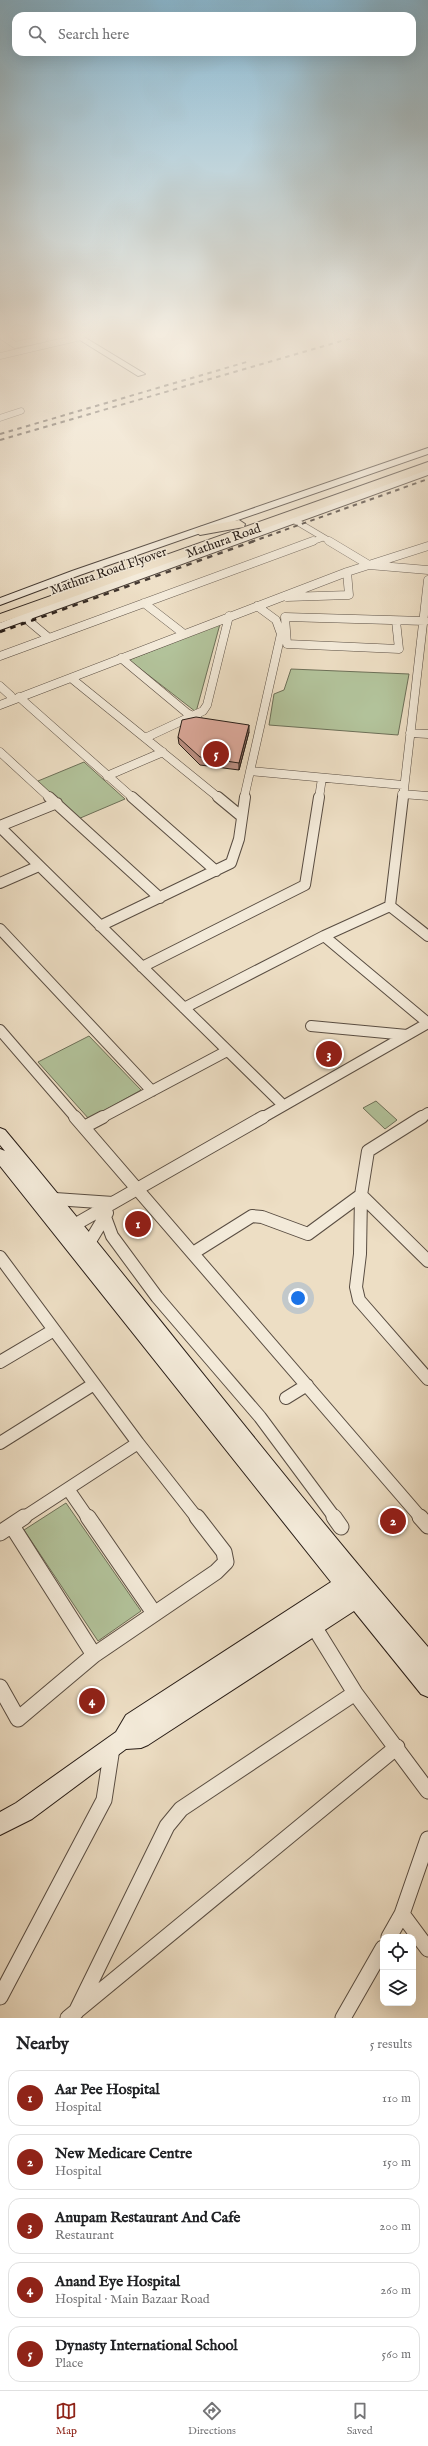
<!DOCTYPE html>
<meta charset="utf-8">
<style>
:root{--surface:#fff;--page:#f6f6f6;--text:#202124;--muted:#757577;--line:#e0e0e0;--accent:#8f2418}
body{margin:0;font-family:"IM FELL English",serif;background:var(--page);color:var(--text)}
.controls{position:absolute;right:12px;bottom:12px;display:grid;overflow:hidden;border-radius:8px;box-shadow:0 4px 16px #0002}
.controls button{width:36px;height:36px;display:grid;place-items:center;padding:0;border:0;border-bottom:1px solid var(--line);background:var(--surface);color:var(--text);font:20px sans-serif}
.you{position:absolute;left:298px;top:1298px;width:14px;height:14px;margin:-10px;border:3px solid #fff;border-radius:50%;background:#1a73e8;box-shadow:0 0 0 6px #1a73e833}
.badge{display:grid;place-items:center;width:26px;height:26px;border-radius:50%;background:var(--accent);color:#fff;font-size:13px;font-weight:700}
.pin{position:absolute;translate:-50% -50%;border:2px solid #fff;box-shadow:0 1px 4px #0006}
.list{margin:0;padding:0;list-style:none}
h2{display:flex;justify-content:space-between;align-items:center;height:52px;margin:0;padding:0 16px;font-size:17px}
h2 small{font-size:13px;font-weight:400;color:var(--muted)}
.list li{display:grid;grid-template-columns:26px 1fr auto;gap:12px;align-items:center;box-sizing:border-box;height:56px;margin:0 8px 8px;padding:0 8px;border:1px solid var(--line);border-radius:12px}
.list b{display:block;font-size:15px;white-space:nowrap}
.list p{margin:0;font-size:13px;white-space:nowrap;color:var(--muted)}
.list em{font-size:13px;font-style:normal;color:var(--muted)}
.icon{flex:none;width:22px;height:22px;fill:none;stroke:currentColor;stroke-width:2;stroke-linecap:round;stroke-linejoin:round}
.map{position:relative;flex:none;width:428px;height:2018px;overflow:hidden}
.search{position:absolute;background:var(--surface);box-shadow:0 4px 16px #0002;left:12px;right:12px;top:12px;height:44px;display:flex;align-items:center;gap:10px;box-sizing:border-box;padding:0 14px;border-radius:12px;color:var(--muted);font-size:15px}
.sheet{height:372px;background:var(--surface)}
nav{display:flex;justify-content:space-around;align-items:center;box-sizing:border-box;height:56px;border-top:1px solid var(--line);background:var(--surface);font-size:11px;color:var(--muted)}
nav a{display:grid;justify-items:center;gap:2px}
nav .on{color:var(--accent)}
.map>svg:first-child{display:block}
.green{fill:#b2c29a;stroke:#6d7058}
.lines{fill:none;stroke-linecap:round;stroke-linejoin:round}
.street-far4-casing{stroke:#594d42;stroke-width:7}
.street-far3-casing{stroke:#594d42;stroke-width:9}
.street-far2-casing{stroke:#594d42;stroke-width:12}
.street-far1-casing{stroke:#594d42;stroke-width:14}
.street-casing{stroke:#594d42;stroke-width:17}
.secondary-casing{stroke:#281d17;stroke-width:2}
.highway-casing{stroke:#281d17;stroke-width:2}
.street-far4{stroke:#f3ead9;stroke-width:6}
.street-far3{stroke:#f3ead9;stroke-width:8}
.street-far2{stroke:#f3ead9;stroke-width:10}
.street-far1{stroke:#f3ead9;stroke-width:12}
.street{stroke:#f3ead9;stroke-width:15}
.secondary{fill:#f3ead9;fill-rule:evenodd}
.highway{fill:#eddec4;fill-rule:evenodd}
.rail-far1{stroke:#281d17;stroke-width:2;stroke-dasharray:4.5 4.5;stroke-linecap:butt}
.rail{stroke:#281d17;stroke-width:2.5;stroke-dasharray:5.5 5.5;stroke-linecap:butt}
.wall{fill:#bc9084;stroke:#281d17}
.shaded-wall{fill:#99766c;stroke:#281d17}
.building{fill:#dba89a;stroke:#281d17}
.labels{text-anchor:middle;stroke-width:3;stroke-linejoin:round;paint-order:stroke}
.far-street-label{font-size:13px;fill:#281d17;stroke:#f3ead9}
</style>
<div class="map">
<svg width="428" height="2018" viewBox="0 0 428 2018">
<rect width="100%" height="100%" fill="#eddec4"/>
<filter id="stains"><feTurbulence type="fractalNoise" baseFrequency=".005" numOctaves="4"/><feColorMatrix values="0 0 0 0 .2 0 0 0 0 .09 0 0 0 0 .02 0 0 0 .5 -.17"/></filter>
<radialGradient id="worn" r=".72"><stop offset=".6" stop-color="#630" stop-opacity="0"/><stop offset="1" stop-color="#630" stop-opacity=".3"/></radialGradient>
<path class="green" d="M220,624L196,712L129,660Z
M291,669L409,674L398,735L269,725L274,694L284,690Z
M84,762L125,799L78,819L38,781Z
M89,1036L141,1090L89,1119L38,1062Z
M376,1101L397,1120L385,1129L363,1108Z
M66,1503L141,1611L98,1641L24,1530Z"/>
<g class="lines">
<defs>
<path id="street-far4" d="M3,337L15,345L44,339V337
M0,356L81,337
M0,418L21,411
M294,520L331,542
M311,542L322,538"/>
<path id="street-far3" d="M329,541L369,565L428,570
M287,597L349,595L347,572
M144,603L184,634
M24,617L49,638
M396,621L399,649L287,644L285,617L425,621
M0,656L313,541
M121,658L187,713L198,719
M71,678L219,798
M0,686L11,696
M19,697L133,798
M0,705L347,572L428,546
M410,733L428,734
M145,738L203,711L207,705L229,616
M0,752L50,798
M250,771L403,785
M107,776L163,752
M402,794L428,796
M244,798L281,634L276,620L257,606
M319,798L322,778
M403,798L428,580"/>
<path id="street-far2" d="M49,797L160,898
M132,797L216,871
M218,797L241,816
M403,797L390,906L428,936
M0,826L57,803
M0,827L283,1105
M0,883L39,866
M100,926L231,863L239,839L245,797
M0,929L152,1091
M324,936L428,1023
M142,967L305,885L319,797
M184,1008L324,936L390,906
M311,1026L407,1035
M0,1030L76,1118
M101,1118L227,1051
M262,1118L428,1023
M420,1118L428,1113"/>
<path id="street-far1" d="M75,1117L421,1518
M422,1117L368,1151L361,1195L360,1254L356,1287L359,1300L428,1379
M84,1127L103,1117
M55,1199L113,1203
M105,1217L112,1236L157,1297L260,1417L335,1518
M69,1228L263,1117
M89,1243L107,1213
M193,1253L252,1216L262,1217L308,1234L361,1195L428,1261
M0,1257L138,1443L197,1518
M0,1362L54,1330
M286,1398L307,1385
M0,1443L94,1384
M68,1489L88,1518
M23,1518L138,1443"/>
<path id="street" d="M88,1517L154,1613
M334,1517L341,1527
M420,1517L428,1526
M12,1526L94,1655
M0,1533L24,1517
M313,1625L355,1693L428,1791
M0,1687L18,1719L94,1655L216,1572L226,1562L224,1552L197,1517
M402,1914L428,1949
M389,1937L402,1914L428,1839
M0,1997L104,1800L112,1748
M76,2012L167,1826L181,1809L355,1693
M68,2018L397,1747
M343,2018L383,1948"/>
<path id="secondary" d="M75,337H84L145,374L138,376Z
M428,448V454L80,575L0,605V598L72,571Z
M428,469V475L0,630V623L32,610Z
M0,1128L5,1130C148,1301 282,1478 428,1647V1697L421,1694L354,1611L148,1745L141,1748L126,1749L32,1819L0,1835V1812L16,1803L116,1732L126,1715L331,1582L0,1166V1149L5,1151L0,1145Z"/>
<path id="highway" d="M428,462V470L0,623V614Z
M239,520L245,524L244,527L200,535L194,531L200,527Z"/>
</defs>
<use href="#street-far4" class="street-far4-casing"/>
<use href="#street-far3" class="street-far3-casing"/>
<use href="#street-far2" class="street-far2-casing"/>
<use href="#street-far1" class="street-far1-casing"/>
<use href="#street" class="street-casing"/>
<use href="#secondary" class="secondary-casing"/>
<use href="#highway" class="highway-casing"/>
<use href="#street-far4" class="street-far4"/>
<use href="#street-far3" class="street-far3"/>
<use href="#street-far2" class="street-far2"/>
<use href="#street-far1" class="street-far1"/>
<use href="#street" class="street"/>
<use href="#secondary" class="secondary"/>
<use href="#highway" class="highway"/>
<path class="rail-far1" d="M0,434L250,361
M0,440L355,337
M251,542L428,479"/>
<path class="rail" d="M0,632L254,541"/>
</g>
<path class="wall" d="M249,732L239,770L200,765L179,744L178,737Z"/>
<path class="shaded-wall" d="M249,725V732L239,770V763Z"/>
<path class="building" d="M196,717L249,725L239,763L200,757L178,737L182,720Z"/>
<linearGradient id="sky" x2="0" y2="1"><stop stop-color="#89b8d1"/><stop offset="0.54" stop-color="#f7f0e4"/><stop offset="1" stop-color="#f7f0e4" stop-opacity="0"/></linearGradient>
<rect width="428" height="620" fill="url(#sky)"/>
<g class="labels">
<g class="far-street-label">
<text transform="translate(223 540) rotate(-20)" y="5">Mathura Road</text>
<text transform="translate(108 570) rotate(-19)" y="5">Mathura Road Flyover</text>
</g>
</g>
<rect width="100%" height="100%" filter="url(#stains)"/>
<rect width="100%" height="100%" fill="url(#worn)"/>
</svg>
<div class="controls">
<button><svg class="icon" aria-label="locate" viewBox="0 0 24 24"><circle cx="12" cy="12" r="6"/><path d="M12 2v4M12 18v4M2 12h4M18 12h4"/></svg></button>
<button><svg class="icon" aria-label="layers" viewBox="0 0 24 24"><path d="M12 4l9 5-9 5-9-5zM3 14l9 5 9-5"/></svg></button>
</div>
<div class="you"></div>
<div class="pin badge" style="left:138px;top:1224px">1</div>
<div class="pin badge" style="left:393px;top:1521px">2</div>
<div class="pin badge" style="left:329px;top:1054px">3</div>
<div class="pin badge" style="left:92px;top:1701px">4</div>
<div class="pin badge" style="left:216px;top:754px">5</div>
<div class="search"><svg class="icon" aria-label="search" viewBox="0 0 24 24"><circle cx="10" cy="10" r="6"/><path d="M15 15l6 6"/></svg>Search here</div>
</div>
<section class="sheet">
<h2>Nearby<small>5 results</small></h2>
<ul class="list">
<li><span class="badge">1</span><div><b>Aar Pee Hospital</b><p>Hospital</p></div><em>110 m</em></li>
<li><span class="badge">2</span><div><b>New Medicare Centre</b><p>Hospital</p></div><em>150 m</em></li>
<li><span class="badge">3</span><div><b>Anupam Restaurant And Cafe</b><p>Restaurant</p></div><em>200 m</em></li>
<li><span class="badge">4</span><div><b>Anand Eye Hospital</b><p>Hospital · Main Bazaar Road</p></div><em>260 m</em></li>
<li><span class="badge">5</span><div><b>Dynasty International School</b><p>Place</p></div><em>560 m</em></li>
</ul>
</section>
<nav>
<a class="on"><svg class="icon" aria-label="map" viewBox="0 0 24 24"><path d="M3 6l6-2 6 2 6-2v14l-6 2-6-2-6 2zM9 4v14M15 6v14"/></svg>Map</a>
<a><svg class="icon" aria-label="directions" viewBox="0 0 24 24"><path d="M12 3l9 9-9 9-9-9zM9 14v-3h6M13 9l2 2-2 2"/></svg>Directions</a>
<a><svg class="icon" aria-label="saved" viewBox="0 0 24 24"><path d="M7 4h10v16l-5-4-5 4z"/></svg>Saved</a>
</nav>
